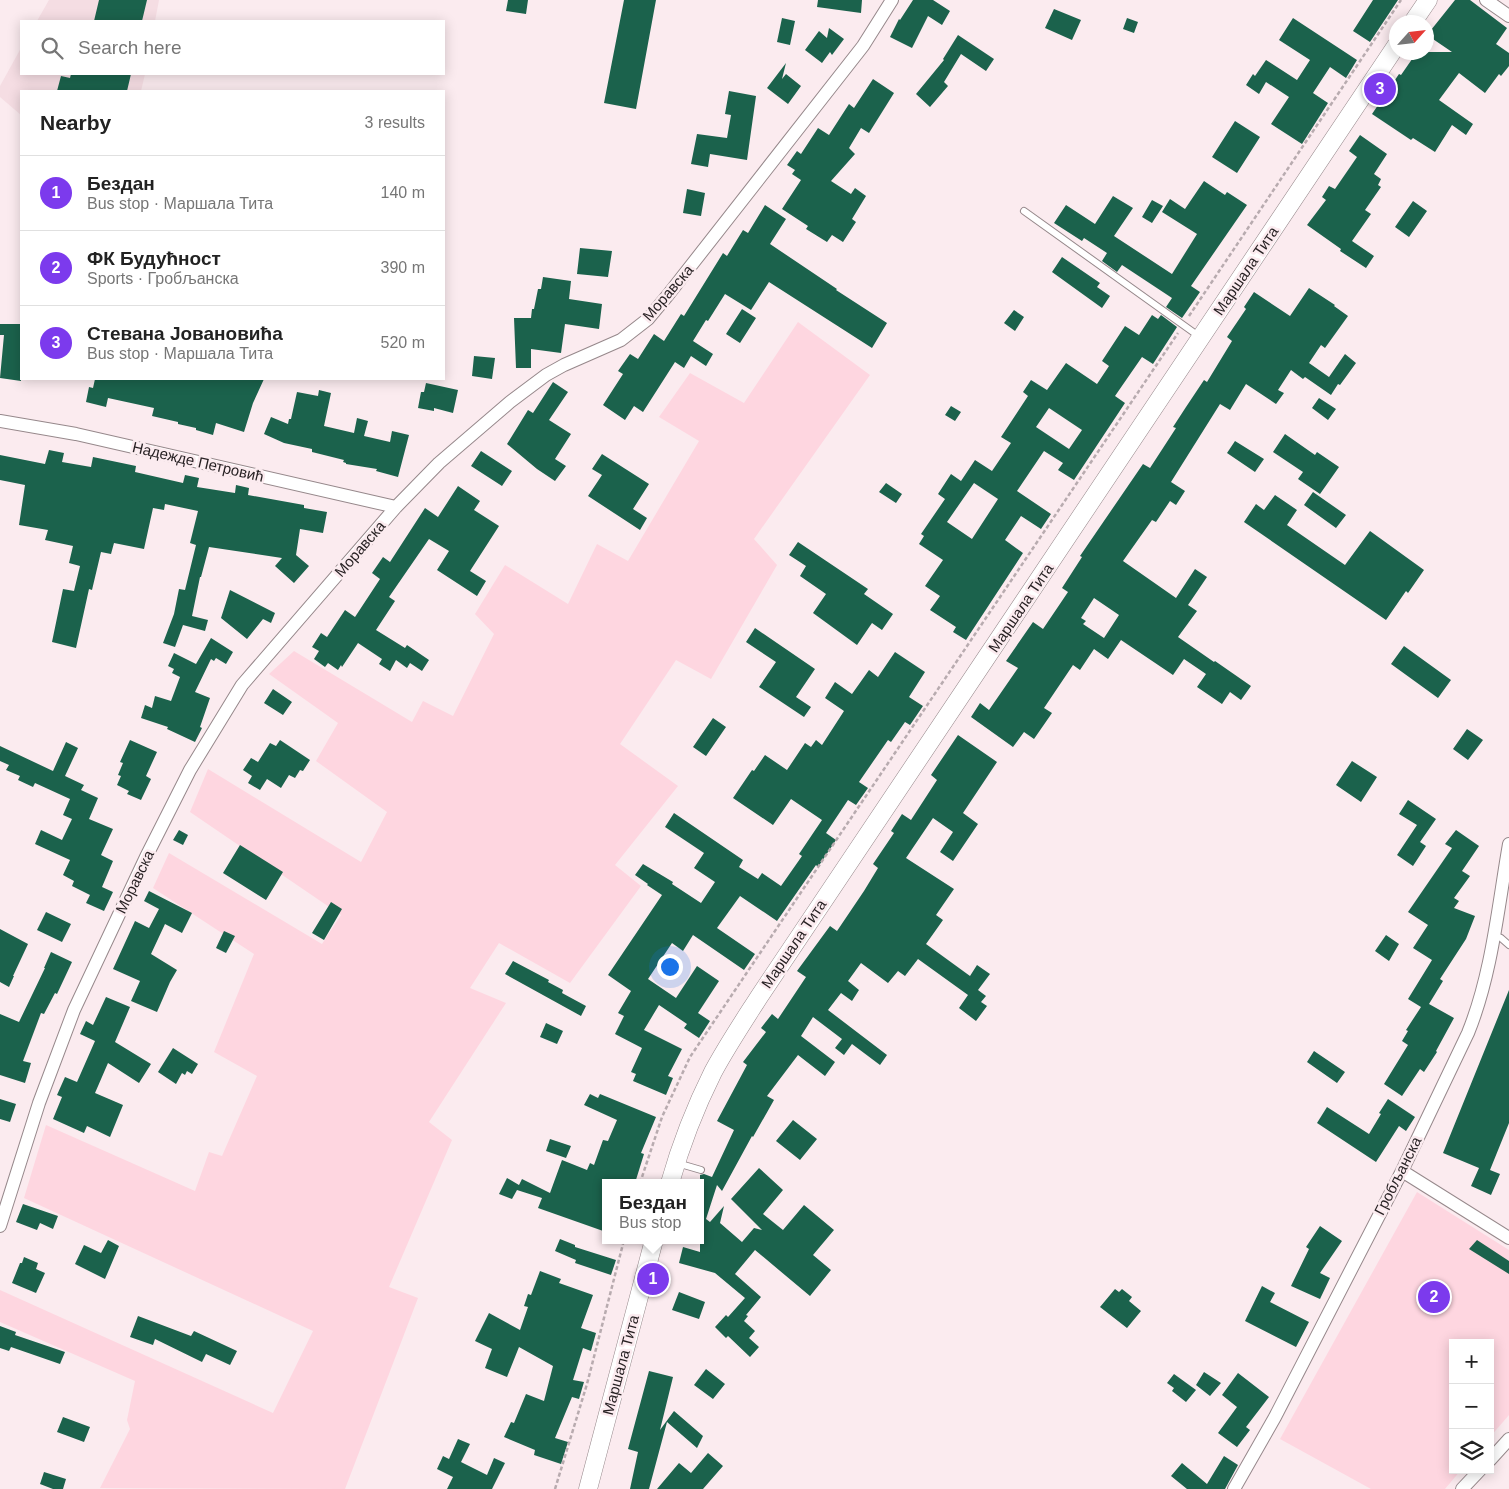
<!DOCTYPE html>
<meta charset="utf-8">
<style>
:root{--surface:#fff;--page:#f6f6f6;--text:#222;--muted:#767676;--line:#e0e0e0;--accent:#7c3aed}
body{margin:0;font-family:Helvetica,sans-serif;background:var(--page);color:var(--text)}
.controls{position:absolute;right:15px;bottom:15px;display:grid;overflow:hidden;border-radius:0px;box-shadow:0 2px 12px #0003}
.controls button{width:45px;height:45px;display:grid;place-items:center;padding:0;border:0;border-bottom:1px solid var(--line);background:var(--surface);color:var(--text);font:25px sans-serif}
.compass{position:absolute;left:1389px;top:15px;width:45px;height:45px;border-radius:50%;background:var(--surface);box-shadow:0 2px 12px #0003;rotate:63deg}
.you{position:absolute;left:669px;top:966px;width:18px;height:18px;margin:-12px;border:4px solid #fff;border-radius:50%;background:#1a73e8;box-shadow:0 0 0 8px #1a73e833}
.badge{display:grid;place-items:center;width:32px;height:32px;border-radius:50%;background:var(--accent);color:#fff;font-size:16px;font-weight:700}
.pin{position:absolute;translate:-50% -50%;border:2px solid #fff;box-shadow:0 1px 5px #0006}
.popup{position:absolute;left:602px;top:1179px;width:102px;height:65px;box-sizing:border-box;display:grid;place-content:center;border-radius:0px;background:var(--surface);filter:drop-shadow(0 1px 4px #0005);font-size:16px;white-space:nowrap;color:var(--muted)}
.popup b{font-size:19px;color:var(--text)}
.popup::after{content:'';position:absolute;left:50%;top:100%;margin-left:-10px;border:10px solid transparent;border-top-color:var(--surface)}
.list{margin:0;padding:0;list-style:none}
h2{display:flex;justify-content:space-between;align-items:center;height:65px;margin:0;padding:0 20px;font-size:21px}
h2 small{font-size:16px;font-weight:400;color:var(--muted)}
.list li{display:grid;grid-template-columns:32px 1fr auto;gap:15px;align-items:center;box-sizing:border-box;height:75px;padding:0 20px;border-top:1px solid var(--line)}
.list b{display:block;font-size:19px;white-space:nowrap}
.list p{margin:0;font-size:16px;white-space:nowrap;color:var(--muted)}
.list em{font-size:16px;font-style:normal;color:var(--muted)}
.icon{flex:none;width:28px;height:28px;fill:none;stroke:currentColor;stroke-width:2;stroke-linecap:round;stroke-linejoin:round}
.map{position:relative;flex:none;width:1509px;height:1489px;overflow:hidden}
.search{position:absolute;background:var(--surface);box-shadow:0 2px 12px #0003;left:20px;top:20px;width:425px;height:55px;display:flex;align-items:center;gap:12px;box-sizing:border-box;padding:0 18px;border-radius:0px;color:var(--muted);font-size:19px}
.panel{position:absolute;background:var(--surface);box-shadow:0 2px 12px #0003;left:20px;top:90px;width:425px;height:290px;border-radius:0px}
.map>svg:first-child{display:block}
.built{fill:#f5dde3}
.green{fill:#fed6e0}
.building{fill:#1b624c;fill-rule:evenodd}
.lines{fill:none;stroke-linecap:round;stroke-linejoin:round}
.lane-casing{stroke:#96888b;stroke-width:8}
.street-casing{stroke:#96888b;stroke-width:14}
.secondary-casing{stroke:#96888b;stroke-width:19}
.path{stroke:#b8abaf;stroke-width:2.5;stroke-dasharray:4 2.5;stroke-linecap:butt}
.lane{stroke:#fff;stroke-width:6}
.street{stroke:#fff;stroke-width:12}
.secondary{stroke:#fff;stroke-width:18}
.labels{text-anchor:middle;stroke-width:5;stroke-linejoin:round;paint-order:stroke}
.street-label{font-size:15px;fill:#251f21;stroke:#fbebef}
</style>
<div class="map">
<svg width="1509" height="1489" viewBox="0 0 1509 1489">
<rect width="100%" height="100%" fill="#fbebef"/>
<path class="built" d="M49,0H159L155,21H37Z
M21,48V74H145L141,91H21V115L0,97V86Z"/>
<path class="green" d="M798,322L870,375L754,539L777,565L711,679L676,660L620,744L678,786L615,865L641,886L570,983L499,943L470,988L506,1003L429,1122L452,1140L389,1287L418,1298L345,1489L100,1488L130,1429L127,1420L135,1381L0,1322V1290L273,1413L313,1331L24,1198L46,1125L195,1191L209,1152L222,1156L257,1076L214,1052L254,954L153,888L169,853L322,944L341,915L190,812L208,769L361,862L387,812L316,761L338,723L269,674L294,651L412,722L423,701L453,716L494,634L475,614L505,565L568,604L597,544L628,561L699,441L659,417L690,373L744,403Z
M1417,1192L1509,1250V1415L1490,1437V1343H1453V1470H1461L1445,1489H1371L1280,1439Z"/>
<path class="building" d="M99,0H147L142,21H94Z
M508,0H528L526,14L506,11Z
M624,0H656L636,109L604,103Z
M818,0H862L861,13L817,7Z
M913,0H933L950,11L942,25L928,16L912,48L890,37L899,19L900,20Z
M1373,0H1398L1370,42L1353,31Z
M1455,0H1470L1507,28L1496,44L1509,53V66L1501,76L1499,74L1485,93L1459,73L1439,100L1473,124L1466,135L1452,125L1435,152L1413,138L1411,140L1372,114L1399,74L1401,75L1417,52H1452L1427,35Z
M1054,9L1081,20L1072,40L1045,28Z
M782,18L795,21L790,45L777,42Z
M1127,18L1138,22L1134,33L1123,29Z
M1293,18L1357,60L1346,78L1330,67L1313,93L1328,103L1302,144L1271,124L1289,97L1266,82L1259,94L1246,85L1253,74L1255,76L1266,60L1297,80L1310,60L1279,40Z
M829,28L844,39L832,55L830,52L822,63L805,50L819,31L827,38Z
M958,35L994,59L986,71L961,54L944,82L948,86L930,107L916,94L944,60L943,59Z
M786,63L782,79L786,74L801,86L788,104L767,88Z
M71,74H131L127,91H57L61,76L70,78Z
M873,79L894,93L869,133L861,128L849,148L855,154L831,181L851,194L855,188L866,196L852,219L856,222L843,242L832,235L827,242L806,229L808,226L782,209L801,180L792,174L795,170L787,165L797,151L801,154L818,128L829,135L849,104L854,108Z
M729,91L756,96L747,160L710,154L708,167L691,164L697,134L727,138L731,115L725,114Z
M1235,121L1260,137L1237,173L1212,157Z
M1360,135L1387,154L1374,174L1381,179L1378,185L1381,187L1365,210L1371,214L1352,241L1374,256L1366,268L1340,251L1341,249L1307,225L1326,200L1322,197L1329,186L1335,189L1357,157L1349,151Z
M1204,181L1225,195L1227,192L1247,205L1191,286L1200,292L1182,318L1166,307L1172,298L1122,265L1117,272L1102,261L1107,253L1084,238L1082,241L1054,223L1066,205L1095,224L1113,196L1133,208L1114,236L1172,274L1197,234L1162,212L1170,199L1185,209Z
M687,189L705,193L701,216L683,213Z
M1152,200L1163,206L1152,223L1142,217Z
M1413,201L1427,211L1409,237L1395,227Z
M765,205L786,219L770,244L837,289L836,290L887,323L872,348L769,282L751,310L725,294L708,321L706,320L693,341L713,354L706,366L691,356L684,368L675,362L643,412L634,406L625,420L603,405L623,374L618,371L630,354L638,359L654,334L664,341L681,314L684,316L723,253L727,256L743,230L748,233Z
M580,248L612,251L608,277L577,274Z
M1062,257L1100,283L1097,287L1110,296L1102,308L1052,272Z
M543,277L571,281L569,299L602,304L599,329L565,324L561,353L531,349V368H516L514,318H531L532,309H534L538,289H541Z
M1309,288L1335,305L1334,306L1348,316L1325,348L1321,345L1309,363L1329,377L1345,354L1356,363L1340,385L1338,384L1331,395L1305,377L1303,379L1291,370L1278,390L1284,393L1276,404L1246,384L1230,410L1220,404L1171,482L1185,491L1176,505L1170,501L1156,522L1152,520L1123,561L1176,598L1195,569L1207,577L1188,605L1197,611L1178,637L1214,662L1215,661L1251,686L1241,700L1230,692L1222,704L1197,687L1206,674L1184,659L1173,675L1121,640L1108,659L1094,649L1080,670L1073,665L1044,708L1052,713L1034,739L1024,732L1013,747L971,717L980,703L989,710L1018,668L1006,661L1033,622L1043,629L1068,592L1062,588L1082,557L1080,556L1143,464L1150,468L1176,428L1173,427L1186,407L1204,380L1207,382L1232,341L1227,337L1246,309L1244,307L1254,292L1290,316ZM1094,598L1119,615L1104,638L1083,624L1086,621L1081,618Z
M742,309L756,318L740,343L726,334Z
M1014,310L1024,317L1015,331L1004,323Z
M1152,315L1158,319L1161,315L1177,327L1153,364L1142,357L1115,396L1125,403L1074,480L1058,470L1063,463L1044,451L1017,491L1051,514L1041,529L1021,516L1005,540L1023,553L966,640L953,632L956,627L930,610L940,596L925,586L943,560L919,544L924,536L921,534L945,499L938,494L951,474L961,481L975,460L992,471L1011,443L1001,437L1028,396L1023,392L1031,380L1047,390L1066,363L1097,384L1109,366L1102,361L1125,326L1139,335ZM1049,408L1082,430L1069,449L1036,427ZM974,483L998,499L972,539L947,522Z
M0,324H21V381L0,378L4,335H0Z
M474,356L495,358L492,379L472,376Z
M95,379H264L253,403L244,432L216,423L213,435L196,430V428L178,424V422L152,416L154,408L108,398L106,407L86,402L89,387L93,388Z
M553,382L568,392L549,420L571,434L555,459L566,466L555,481L537,469L507,444L528,410L533,413Z
M426,383L458,390L453,413L434,408V411L418,408L421,392H424Z
M319,390L331,393L324,426L354,433L357,418L368,421L364,436L390,442L392,431L409,435L398,477L376,471L377,469L346,464V463L343,462L344,460L312,452V449L284,443L264,434L271,417L288,424L289,419H291L297,392L318,396Z
M1319,398L1336,409L1328,420L1312,408Z
M951,406L961,412L955,421L945,415Z
M1285,434L1315,455L1317,452L1339,467L1320,494L1298,479L1303,472L1273,452Z
M1235,441L1264,459L1255,472L1227,453Z
M49,450L64,453L62,462L91,467L93,457L136,466L135,472L183,483L185,475L199,478L197,487L235,493L236,485L249,488L248,495L304,505V508L327,512L323,533L300,529L296,555L309,566L294,583L275,566L282,558L209,547L201,577H200L192,616L208,620L205,631L183,625L175,647L163,643L174,614L179,589L185,590L196,545L190,543L198,511L165,504L164,510L153,508L144,549L114,543L111,554L101,552L92,590L89,589L76,648L52,642L63,589L74,591L80,566L69,563L73,546L45,540L48,530L19,525L25,485L0,480V455L45,464Z
M481,451L512,471L502,486L471,466Z
M602,454L649,484L633,509L647,518L640,530L588,496L602,475L592,469Z
M886,483L902,494L896,503L879,492Z
M458,486L480,501L474,510L499,526L470,571L486,581L477,596L437,570L449,551L429,539L389,597L395,601L376,630L405,648L407,645L429,660L422,671L410,663L407,668L396,660L390,671L379,664L382,659L358,643L342,667L341,665L338,670L328,663L325,667L314,659L319,651L312,647L321,633L327,637L345,610L355,617L380,579L372,573L383,557L390,562L425,508L438,517Z
M1313,492L1346,515L1336,528L1304,505Z
M1275,495L1297,510L1287,525L1345,565L1370,531L1424,570L1408,593L1406,591L1386,620L1244,522L1256,504L1264,510Z
M798,542L868,589L864,594L893,614L882,630L872,623L857,645L813,613L826,594L800,576L806,566L789,555Z
M230,590L275,613L271,623L263,619L247,639L221,618Z
M755,628L815,669L796,697L811,707L804,717L759,687L776,662L746,642Z
M211,638L233,652L226,664L216,658L214,661L211,659L195,692L210,698L200,727L202,728L195,742L167,729L168,727L141,718L145,705L152,708L155,696L171,701L180,677L172,673L174,669L168,666L174,653L196,664Z
M1404,646L1451,680L1438,698L1391,664Z
M895,652L925,672L909,697L923,706L910,725L905,722L891,742L888,740L859,782L868,788L856,805L848,800L826,833L836,840L818,867L816,865L777,921L740,896L717,928L755,954L744,970L693,935L683,951L672,943L648,979L676,998L697,966L719,981L698,1013L710,1021L699,1038L684,1028L687,1024L659,1005L644,1030L682,1049L668,1076L673,1078L666,1095L633,1081L636,1074L631,1072L642,1048L615,1034L624,1016L618,1013L631,991L608,975L662,895L647,885L648,884L635,875L643,864L673,882L672,884L701,903L715,882L694,868L704,853L665,827L674,813L743,860L739,867L758,879L762,873L781,886L802,856L799,854L822,820L791,799L773,825L733,798L752,770L754,771L765,755L787,770L805,743L811,747L816,740L822,745L844,711L825,698L835,682L852,694L869,670L878,677Z
M273,689L292,702L283,715L264,703Z
M713,718L726,727L706,756L693,747Z
M1467,729L1483,740L1468,760L1453,749Z
M958,735L997,762L963,813L978,824L953,861L940,852L953,832L933,818L906,858L954,889L936,915L943,920L926,944L970,976L977,965L990,974L978,990L986,996L981,1002L987,1006L976,1021L959,1008L968,995L918,959L905,976L898,971L888,983L861,963L848,981L859,990L852,1001L841,993L828,1010L887,1055L880,1065L852,1044L844,1055L835,1048L842,1039L813,1017L801,1036L835,1062L825,1076L798,1055L767,1096L774,1100L753,1137L752,1136L722,1191L717,1185L706,1219L710,1222L724,1206L720,1223L742,1242L754,1228L762,1230L731,1199L759,1168L783,1190L763,1214L783,1230L804,1205L834,1230L813,1255L831,1270L810,1296L755,1250L735,1274L761,1297L746,1315L748,1316L744,1321L755,1331L749,1338L759,1347L750,1357L728,1336L726,1338L715,1327L726,1315L728,1317L745,1298L715,1273L679,1263L683,1247L700,1252V1175L704,1174L712,1177L734,1130L717,1121L747,1065L743,1062L766,1032L761,1028L772,1014L778,1019L806,977L797,971L830,926L837,931L864,891L878,868L873,864L894,833L891,831L902,814L911,820L937,780L931,775Z
M130,740L157,752L146,776L151,779L141,800L127,794L129,791L117,785L121,776L118,775L123,763L120,762Z
M280,740L310,760L303,771L300,770L295,778L289,775L281,788L267,779L260,790L248,783L252,776L243,770L251,758L258,762L270,743L276,746Z
M66,742L78,748L65,776L84,785L81,790L98,798L89,819L113,829L101,855L113,861L102,887L113,892L104,911L86,903L90,895L72,886L74,881L63,875L70,860L35,844L41,830L62,840L72,819L63,815L70,799L35,783L33,787L18,780L20,776L6,770L9,765L0,761V746L53,771Z
M1352,761L1377,777L1361,802L1336,785Z
M1408,800L1436,819L1420,842L1426,846L1413,866L1397,855L1417,825L1399,814Z
M179,830L188,835L183,845L173,840Z
M1456,830L1479,846L1462,871L1470,876L1454,898L1459,901L1454,908L1475,916L1466,939L1440,979L1443,981L1429,1004L1454,1018L1436,1051L1437,1052L1424,1072L1420,1069L1402,1096L1384,1084L1408,1045L1402,1041L1408,1031L1406,1030L1421,1007L1408,999L1432,960L1413,948L1428,925L1408,912L1452,848L1445,844Z
M240,845L283,872L266,900L223,873Z
M149,891L192,913L182,933L165,924L151,954L177,970L170,982L157,1012L131,1001L140,981L113,969L135,921L149,928L159,909L144,901Z
M331,902L342,909L324,940L312,933Z
M46,912L71,924L62,942L37,930Z
M0,929L28,944L13,976H14L9,987L0,982Z
M224,931L235,936L226,953L216,948Z
M1386,935L1399,944L1389,961L1375,951Z
M51,952L72,962L57,994L55,993L44,1014L41,1013L23,1061L31,1063L25,1083L0,1075V1014L19,1022L45,968H44Z
M513,961L549,980L548,982L563,990L562,993L586,1006L581,1016L505,974Z
M1509,990V1123L1490,1170L1500,1174L1491,1195L1471,1186L1479,1168L1443,1153Z
M106,997L130,1007L115,1042L151,1064L139,1083L108,1063L95,1093L123,1105L110,1137L87,1126L84,1133L53,1119L62,1097L57,1095L65,1077L77,1082L95,1041L80,1034L86,1021L93,1025Z
M546,1023L563,1031L557,1044L540,1037Z
M173,1048L198,1064L192,1074L187,1071L185,1075L182,1073L176,1084L158,1072Z
M1314,1051L1345,1072L1337,1083L1307,1062Z
M590,1094L598,1098L600,1094L656,1117L641,1153L644,1154L635,1183H606V1232L538,1208L542,1198L517,1190L512,1199L499,1194L507,1178L519,1185L522,1179L550,1193L562,1160L587,1170L590,1163L594,1165L603,1140L608,1141L617,1120L584,1105Z
M0,1099L16,1104L10,1122L0,1119Z
M1388,1099L1415,1117L1406,1131L1399,1126L1376,1162L1317,1123L1327,1107L1369,1134L1381,1114L1379,1113Z
M793,1120L817,1139L800,1160L776,1141Z
M550,1139L571,1146L566,1158L546,1151Z
M23,1204L58,1216L53,1229L40,1223L37,1230L16,1222Z
M1320,1226L1342,1241L1320,1273L1330,1278L1320,1299L1291,1286L1309,1249L1306,1247Z
M560,1239L575,1245V1247L616,1260L611,1275L575,1263L576,1260L555,1251Z
M108,1240L119,1246L105,1279L75,1264L84,1245L101,1253Z
M1477,1240L1509,1261V1274L1469,1249Z
M24,1257L38,1263L36,1269L45,1273L36,1293L12,1283L20,1263H22Z
M540,1271L561,1279L559,1283L593,1295L581,1328L596,1333L591,1351L583,1348L573,1380L584,1382L579,1399L572,1397L555,1438L568,1442L561,1464L534,1455L535,1450L504,1437L511,1422L514,1423L526,1394L544,1401L553,1366L519,1347L507,1377L485,1368L492,1349L475,1341L489,1313L520,1330L528,1307L524,1306L528,1294L531,1295Z
M1262,1286L1275,1293L1270,1302L1309,1322L1296,1347L1245,1321Z
M1115,1289L1119,1292L1122,1289L1132,1297L1129,1301L1141,1311L1127,1328L1100,1307Z
M679,1292L705,1302L699,1319L672,1310Z
M138,1316L191,1336L194,1331L237,1351L230,1365L206,1354L202,1362L155,1339L153,1345L130,1337Z
M0,1326L16,1332L15,1335L65,1352L60,1364L11,1347L9,1351L0,1348Z
M706,1369L725,1384L713,1399L694,1385Z
M649,1371L673,1377L660,1430L674,1411L703,1436L697,1448L667,1422L649,1489H630L638,1452L628,1449Z
M1204,1372L1221,1383L1210,1396L1196,1385Z
M1238,1373L1269,1397L1246,1427L1250,1430L1237,1447L1218,1433L1237,1407L1222,1395Z
M1174,1374L1196,1390L1186,1402L1172,1391L1174,1388L1167,1383Z
M63,1417L90,1427L84,1442L57,1432Z
M458,1439L470,1444L461,1462L487,1475L494,1458L505,1463L492,1489H447L453,1477L437,1469L443,1456L449,1459Z
M708,1453L723,1466L703,1489H657L679,1463L691,1473Z
M1224,1456L1238,1465L1225,1489H1187L1171,1476L1182,1463L1207,1484Z
M44,1472L66,1479L63,1489H53L40,1484Z"/>
<g class="lines">
<defs>
<path id="lane" d="M1024,211L1200,337
M1494,935L1501,938L1509,945
M677,1163L701,1170"/>
<path id="street" d="M1486,0L1509,16
M0,421L76,434L396,507
M1402,1171L1509,1238
M0,1226L39,1103L74,1010L146,857L190,770L242,685L396,507L439,463L510,402L546,375L564,365L621,340L648,319L668,295L863,46L892,0
M1490,1460L1509,1439
M1234,1489L1275,1417L1402,1171L1468,1033C1492,974 1498,907 1509,844
M1462,1489L1480,1470"/>
<path id="secondary" d="M1413,22L1428,0
M670,1183C681,1144 695,1108 713,1072C727,1046 743,1022 759,997L1396,46
M588,1489L654,1240"/>
</defs>
<use href="#lane" class="lane-casing"/>
<use href="#street" class="street-casing"/>
<use href="#secondary" class="secondary-casing"/>
<path class="path" d="M1189,316L1401,0
M640,1183L662,1117L690,1057L1178,333
M555,1489L587,1384L624,1240"/>
<use href="#lane" class="lane"/>
<use href="#street" class="street"/>
<use href="#secondary" class="secondary"/>
</g>
<g class="labels">
<g class="street-label">
<text transform="translate(1246 271) rotate(-56)" y="5">Маршала Тита</text>
<text transform="translate(668 293) rotate(-49)" y="5">Моравска</text>
<text transform="translate(198 462) rotate(13)" y="5">Надежде Петровић</text>
<text transform="translate(360 549) rotate(-49)" y="5">Моравска</text>
<text transform="translate(1021 608) rotate(-56)" y="5">Маршала Тита</text>
<text transform="translate(135 882) rotate(-64)" y="5">Моравска</text>
<text transform="translate(794 944) rotate(-56)" y="5">Маршала Тита</text>
<text transform="translate(1398 1176) rotate(-63)" y="5">Гробљанска</text>
<text transform="translate(621 1365) rotate(-75)" y="5">Маршала Тита</text>
</g>
</g>
</svg>
<div class="controls">
<button>+</button>
<button>−</button>
<button><svg class="icon" aria-label="layers" viewBox="0 0 24 24"><path d="M12 4l9 5-9 5-9-5zM3 14l9 5 9-5"/></svg></button>
</div>
<svg class="compass" viewBox="-18 -18 36 36"><path d="M0-13l5 13h-10z" fill="#e53935"/><path d="M0 13l5-13h-10z" fill="#767676"/></svg>
<div class="you"></div>
<div class="pin badge" style="left:653px;top:1279px">1</div>
<div class="popup"><b>Бездан</b>Bus stop</div>
<div class="pin badge" style="left:1434px;top:1297px">2</div>
<div class="pin badge" style="left:1380px;top:89px">3</div>
<div class="search"><svg class="icon" aria-label="search" viewBox="0 0 24 24"><circle cx="10" cy="10" r="6"/><path d="M15 15l6 6"/></svg>Search here</div>
<section class="panel">
<h2>Nearby<small>3 results</small></h2>
<ul class="list">
<li><span class="badge">1</span><div><b>Бездан</b><p>Bus stop · Маршала Тита</p></div><em>140 m</em></li>
<li><span class="badge">2</span><div><b>ФК Будућност</b><p>Sports · Гробљанска</p></div><em>390 m</em></li>
<li><span class="badge">3</span><div><b>Стевана Јовановића</b><p>Bus stop · Маршала Тита</p></div><em>520 m</em></li>
</ul>
</section>
</div>
